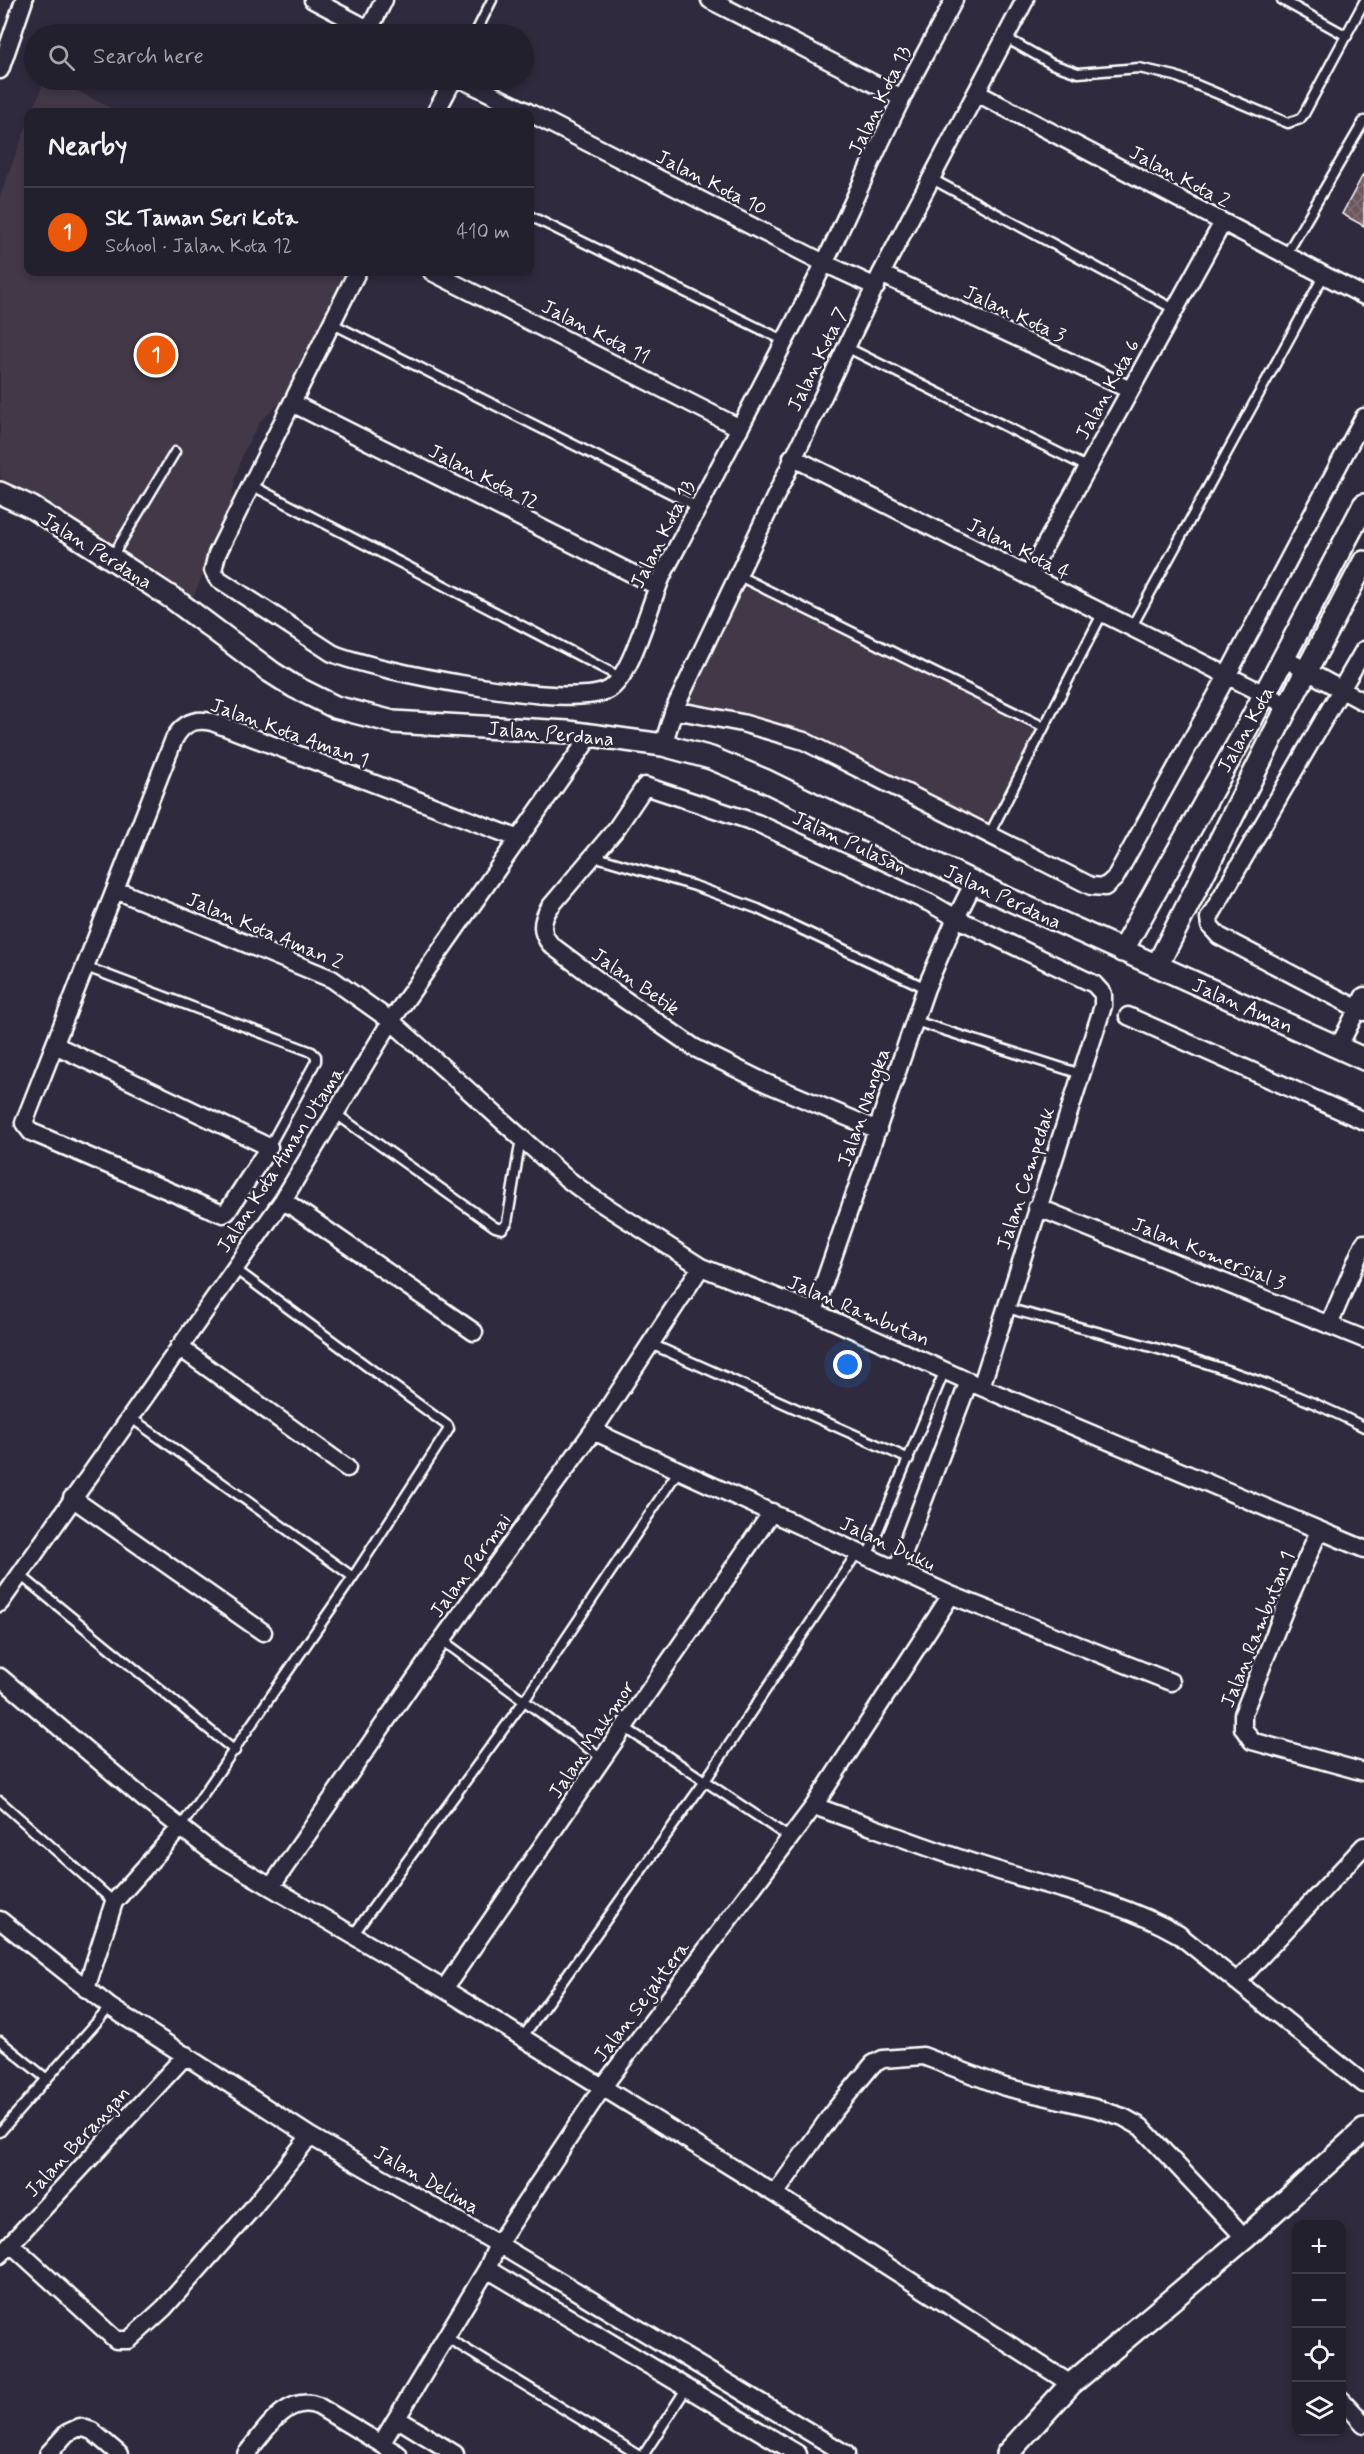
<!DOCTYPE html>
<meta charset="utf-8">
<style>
:root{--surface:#23202e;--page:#2f2d3a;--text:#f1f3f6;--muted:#a3a3aa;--line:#403e4a;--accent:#ea580c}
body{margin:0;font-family:Mynerve,sans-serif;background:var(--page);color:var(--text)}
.controls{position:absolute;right:18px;bottom:18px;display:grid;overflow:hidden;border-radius:12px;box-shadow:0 3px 9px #0003}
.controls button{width:54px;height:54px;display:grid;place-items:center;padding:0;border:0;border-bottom:2px solid var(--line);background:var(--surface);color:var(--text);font:30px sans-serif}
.you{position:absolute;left:848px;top:1365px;width:21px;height:21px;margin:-15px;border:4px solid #fff;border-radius:50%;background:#1a73e8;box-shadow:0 0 0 9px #1a73e833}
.badge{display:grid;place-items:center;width:39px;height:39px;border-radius:50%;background:var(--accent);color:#fff;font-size:20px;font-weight:700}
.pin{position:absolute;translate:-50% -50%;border:3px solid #fff;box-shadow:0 2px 6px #0006}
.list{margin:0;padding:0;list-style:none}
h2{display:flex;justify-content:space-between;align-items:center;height:78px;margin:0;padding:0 24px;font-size:26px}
h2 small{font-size:20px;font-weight:400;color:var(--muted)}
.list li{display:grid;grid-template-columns:39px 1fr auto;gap:18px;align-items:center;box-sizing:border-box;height:90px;padding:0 24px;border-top:2px solid var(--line)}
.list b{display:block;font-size:22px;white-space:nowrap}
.list p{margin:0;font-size:20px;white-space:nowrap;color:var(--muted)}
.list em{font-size:20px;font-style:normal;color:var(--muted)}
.icon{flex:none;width:33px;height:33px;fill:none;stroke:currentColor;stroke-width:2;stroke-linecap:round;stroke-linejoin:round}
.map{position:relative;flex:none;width:1364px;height:2454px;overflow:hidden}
.search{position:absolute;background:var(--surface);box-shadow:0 3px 9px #0003;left:24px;top:24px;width:510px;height:66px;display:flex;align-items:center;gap:15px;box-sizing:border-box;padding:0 21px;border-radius:33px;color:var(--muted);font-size:22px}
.panel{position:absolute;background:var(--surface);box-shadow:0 3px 9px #0003;left:24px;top:108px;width:510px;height:168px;border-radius:12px}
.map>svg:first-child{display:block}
.built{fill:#423747}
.building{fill:url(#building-cross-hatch);stroke:#fff;stroke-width:1.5}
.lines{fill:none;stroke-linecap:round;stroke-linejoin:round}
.service-casing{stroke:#fff;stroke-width:13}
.minor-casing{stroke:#fff;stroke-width:21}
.tertiary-casing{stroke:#fff;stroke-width:26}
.service{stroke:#2f2a3d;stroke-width:8}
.minor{stroke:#2f2a3d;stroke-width:16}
.tertiary{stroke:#2f2a3d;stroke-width:21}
.labels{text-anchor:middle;stroke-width:5;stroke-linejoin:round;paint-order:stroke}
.street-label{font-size:20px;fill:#fff;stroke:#2f2a3d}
</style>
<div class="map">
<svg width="1364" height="2454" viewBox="0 0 1364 2454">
<defs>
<pattern id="building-cross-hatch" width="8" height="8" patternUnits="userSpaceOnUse" patternTransform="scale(1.5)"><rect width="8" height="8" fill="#6d565d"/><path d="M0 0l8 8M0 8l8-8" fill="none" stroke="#836f75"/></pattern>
</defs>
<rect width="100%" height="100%" fill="#2f2a3d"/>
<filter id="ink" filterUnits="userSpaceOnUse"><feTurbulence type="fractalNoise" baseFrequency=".0167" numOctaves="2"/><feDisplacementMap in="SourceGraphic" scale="12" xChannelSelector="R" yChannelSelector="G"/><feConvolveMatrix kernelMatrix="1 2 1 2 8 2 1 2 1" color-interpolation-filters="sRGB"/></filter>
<g filter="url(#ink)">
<path class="built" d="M45,80H56L119,112H32Z
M28,122V272H361L341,309L281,402L260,422L244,451L235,479L228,522L192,599L168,579L38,496L0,478V196Z
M733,569L1050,726L989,845L801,747L664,715Z"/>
<path class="building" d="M1364,173V226L1342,214Z"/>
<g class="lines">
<defs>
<path id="service" d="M1282,0L1347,36
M475,34L492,0
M1006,38L1052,64L1078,73L1139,68L1175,76L1288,123L1300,119L1304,114L1364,2
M932,179L1174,309
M530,216L785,341
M1286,255L1364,121
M331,323L698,507
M846,347L1087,467
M251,485L620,677
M112,557L175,452
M737,575L1044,727
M1131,628L1324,275
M989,835L1102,614
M593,856L695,886L758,909L926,988
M86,967L312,1052L316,1056V1061L269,1147
M915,1021L1081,1074
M336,1114L495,1227L502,1229L507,1223L521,1138
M1006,1308C1127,1340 1252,1369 1364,1427
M651,1344L909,1459
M130,1417L353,1577
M867,1557L945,1370
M19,1574L235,1751
M442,1640L603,1759
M624,1727L790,1838
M0,1801L114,1902
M180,1828L353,1577L449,1429L448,1426L235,1269
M353,1935L524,1701L679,1470
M522,2038L705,1781L857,1553
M0,2041L47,2079
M0,2132L110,2007
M446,2337L637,2454
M644,2454L686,2389"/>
<path id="minor" d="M313,0L378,34
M710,0L902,98
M369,30L384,0
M0,70L24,0
M463,80L528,112
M977,93L1364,296
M436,112L453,80
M530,113L824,263L876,287
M357,272L217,554L213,570L217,578L332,653C373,671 572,710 608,690C633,676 650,600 664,572C718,470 771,369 823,266C850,211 874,153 902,98C918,65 937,33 954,0
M432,272L740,428
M881,274L1130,390
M292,403L657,586
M792,457L1288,706
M1028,576L1223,222
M1364,650L1209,918L1210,926L1219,936L1364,1012
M1283,658L1364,702
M674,710L742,723L804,741L1091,886L1105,887L1115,878L1227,676L1364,417
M663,745L674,710L881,274L1025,0
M116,890L332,979L391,1021L566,1178L590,1196L701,1267L814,1312L981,1387L1364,1549
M1128,1016L1364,1121
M55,1045L269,1147L227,1212L223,1214L218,1212L43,1137L31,1132L24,1123L174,739C183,723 195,718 212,722L517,838
M1338,1048L1364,996
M878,1130L766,1083L695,1048L615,993L551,945C540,932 541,921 550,907L616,829L645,786L757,823L930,903L956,918L1094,984L1103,994V1006L981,1387
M283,1200L474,1332
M1037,1207L1364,1339
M814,1312L926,988L956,918L974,882
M1329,1325L1364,1243
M179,1347L347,1468
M593,1431L951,1595L1171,1682
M72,1498L263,1632
M1319,1531L1287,1603L1243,1714V1728L1252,1741L1364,1772
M897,1570L969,1381
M0,1603L283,1200L391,1021L591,735
M0,1677L144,1799L215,1854L444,1989L775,2194L1071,2384
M814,1806C871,1826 926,1848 983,1866C1048,1887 1118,1900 1178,1934L1364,2084
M271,1887L442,1640L593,1431L701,1267
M0,1920L110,2007L310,2136L498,2244L846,2454
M1237,1982L1364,1846
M86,1989L114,1902L180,1828
M444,1989L772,1512
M775,2194L834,2111L873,2064L883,2059L923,2056L1005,2087L1095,2108L1123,2117L1141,2127L1245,2238
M11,2244L116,2340H129L164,2308L251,2210L310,2136
M0,2255L186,2055
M487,2269L798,2454
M1342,2400L1364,2424
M398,2419L455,2454
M381,2444L487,2269L498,2244L602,2088L814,1806L951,1595
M48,2454L67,2433L80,2427L92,2431L119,2454
M246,2454C264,2433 286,2393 318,2406L398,2454"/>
<path id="tertiary" d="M0,493L31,507L111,558L175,600L271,672L293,686L335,707L393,722L568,732L663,745L711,758L764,780L995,893L1364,1059
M1122,951L1249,724L1364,505
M1157,966L1288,706L1364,562
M1007,2454L1071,2384L1245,2238L1364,2130"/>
</defs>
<use href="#service" class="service-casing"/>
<use href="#minor" class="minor-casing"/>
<use href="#tertiary" class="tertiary-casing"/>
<use href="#service" class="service"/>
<use href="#minor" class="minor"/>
<use href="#tertiary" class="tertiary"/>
</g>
</g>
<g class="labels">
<g class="street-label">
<text transform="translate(879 100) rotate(-64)" y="7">Jalan Kota 13</text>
<text transform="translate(1180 176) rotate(28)" y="7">Jalan Kota 2</text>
<text transform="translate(712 182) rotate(27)" y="7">Jalan Kota 10</text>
<text transform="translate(1015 313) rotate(25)" y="7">Jalan Kota 3</text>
<text transform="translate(596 331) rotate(27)" y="7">Jalan Kota 11</text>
<text transform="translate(817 359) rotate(-64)" y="7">Jalan Kota 7</text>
<text transform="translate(1107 389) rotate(-61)" y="7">Jalan Kota 6</text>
<text transform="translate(484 476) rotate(27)" y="7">Jalan Kota 12</text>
<text transform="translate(662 534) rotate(-63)" y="7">Jalan Kota 13</text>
<text transform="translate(1019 548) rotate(27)" y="7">Jalan Kota 4</text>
<text transform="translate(97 550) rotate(32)" y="7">Jalan Perdana</text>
<text transform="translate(1245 729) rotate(-61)" y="7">Jalan Kota</text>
<text transform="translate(290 732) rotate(20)" y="7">Jalan Kota Aman 1</text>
<text transform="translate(551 733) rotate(5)" y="7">Jalan Perdana</text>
<text transform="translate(850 842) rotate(25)" y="7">Jalan Pulasan</text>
<text transform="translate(1003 896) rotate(25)" y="7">Jalan Perdana</text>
<text transform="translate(265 930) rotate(23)" y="7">Jalan Kota Aman 2</text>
<text transform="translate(636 981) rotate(35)" y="7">Jalan Betik</text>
<text transform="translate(1243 1005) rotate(24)" y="7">Jalan Aman</text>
<text transform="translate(863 1107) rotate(-71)" y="7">Jalan Nangka</text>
<text transform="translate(280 1159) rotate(-57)" y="7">Jalan Kota Aman Utama</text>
<text transform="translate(1025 1178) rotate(-72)" y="7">Jalan Cempedak</text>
<text transform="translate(1209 1253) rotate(22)" y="7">Jalan Komersial 3</text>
<text transform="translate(859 1310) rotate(23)" y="7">Jalan Rambutan</text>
<text transform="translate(888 1543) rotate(25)" y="7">Jalan Duku</text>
<text transform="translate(470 1565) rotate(-54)" y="7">Jalan Permai</text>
<text transform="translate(1257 1629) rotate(-68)" y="7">Jalan Rambutan 1</text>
<text transform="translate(591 1739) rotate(-56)" y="7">Jalan Makmor</text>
<text transform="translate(641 2001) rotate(-53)" y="7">Jalan Sejahtera</text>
<text transform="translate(77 2141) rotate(-47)" y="7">Jalan Berangan</text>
<text transform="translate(427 2179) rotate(30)" y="7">Jalan Delima</text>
</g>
</g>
</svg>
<div class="controls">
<button>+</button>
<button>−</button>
<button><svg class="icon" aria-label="locate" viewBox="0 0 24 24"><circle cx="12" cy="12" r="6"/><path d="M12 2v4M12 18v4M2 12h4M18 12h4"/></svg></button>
<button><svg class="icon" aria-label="layers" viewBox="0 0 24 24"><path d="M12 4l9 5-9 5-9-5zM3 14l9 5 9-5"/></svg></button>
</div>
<div class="you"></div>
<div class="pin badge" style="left:156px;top:355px">1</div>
<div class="search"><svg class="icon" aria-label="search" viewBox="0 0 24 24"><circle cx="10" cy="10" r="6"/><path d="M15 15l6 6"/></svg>Search here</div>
<section class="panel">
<h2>Nearby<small></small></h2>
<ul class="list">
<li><span class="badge">1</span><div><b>SK Taman Seri Kota</b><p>School · Jalan Kota 12</p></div><em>410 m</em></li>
</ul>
</section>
</div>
